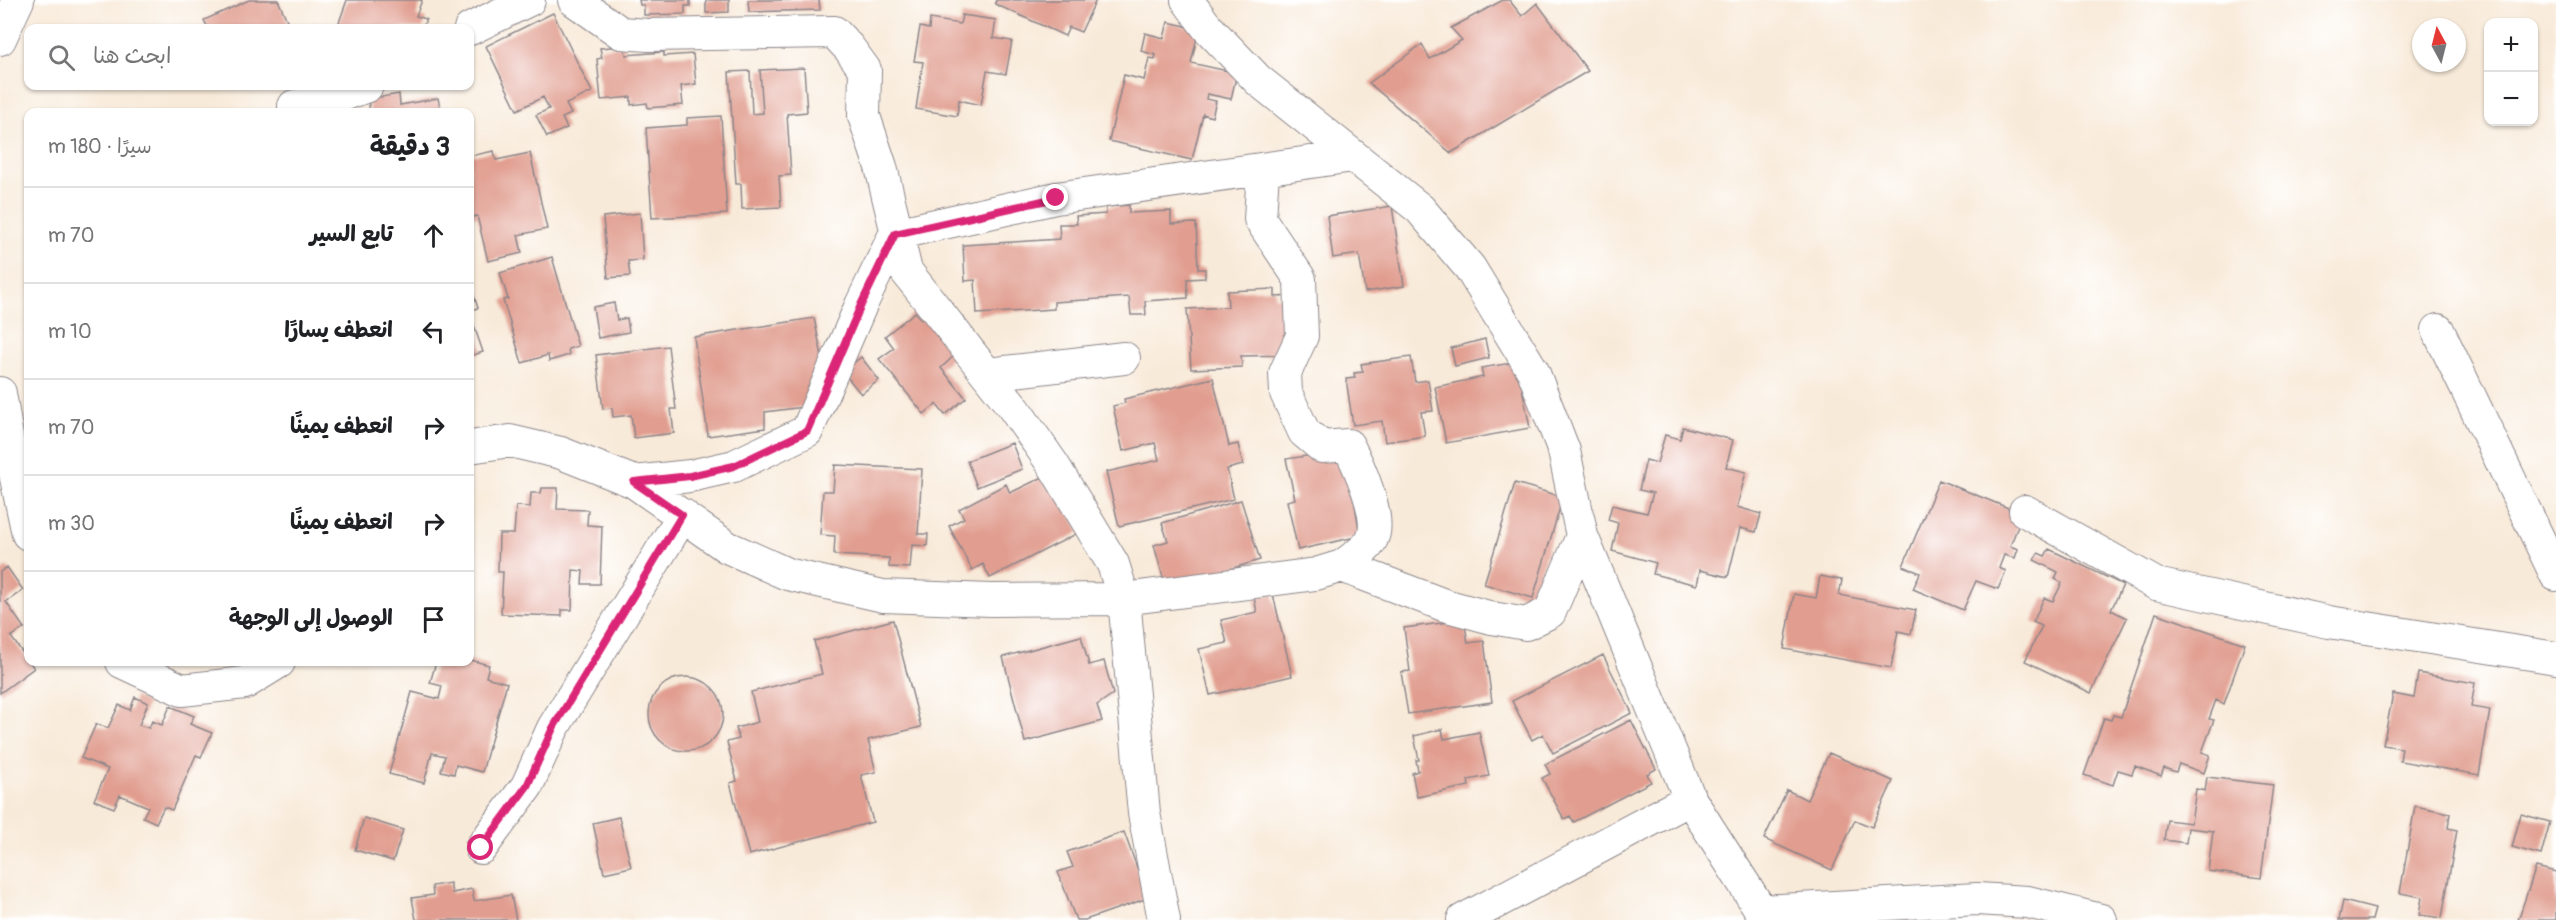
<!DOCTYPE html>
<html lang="ar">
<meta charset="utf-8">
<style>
:root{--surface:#fff;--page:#f6f6f6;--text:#202124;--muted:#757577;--line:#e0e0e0}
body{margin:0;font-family:Pangolin,"Playpen Sans Arabic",sans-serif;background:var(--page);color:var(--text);direction:rtl}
.controls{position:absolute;right:18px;top:18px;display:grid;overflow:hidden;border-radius:12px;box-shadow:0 2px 4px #0004}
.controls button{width:54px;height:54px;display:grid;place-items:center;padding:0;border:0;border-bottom:2px solid var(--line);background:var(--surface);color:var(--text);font:30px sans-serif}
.compass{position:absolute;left:2412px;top:18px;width:54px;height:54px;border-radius:50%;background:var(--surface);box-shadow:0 2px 4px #0004;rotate:353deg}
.stop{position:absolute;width:18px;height:18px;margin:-14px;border:4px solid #db2777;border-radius:50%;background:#fff}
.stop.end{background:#db2777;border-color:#fff;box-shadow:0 2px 6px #0008}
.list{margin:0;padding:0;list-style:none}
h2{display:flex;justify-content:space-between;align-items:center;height:78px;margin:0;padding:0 24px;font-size:26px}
h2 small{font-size:20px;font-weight:400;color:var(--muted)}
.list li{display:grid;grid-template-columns:39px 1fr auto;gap:18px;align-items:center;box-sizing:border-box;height:96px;padding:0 24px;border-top:2px solid var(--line)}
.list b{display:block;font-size:22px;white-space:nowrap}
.list em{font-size:20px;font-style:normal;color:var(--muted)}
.icon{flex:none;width:33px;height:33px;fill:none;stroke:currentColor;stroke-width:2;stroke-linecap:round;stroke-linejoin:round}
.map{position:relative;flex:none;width:2556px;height:920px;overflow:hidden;direction:ltr}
.search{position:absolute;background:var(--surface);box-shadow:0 2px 4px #0004;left:24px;top:24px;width:450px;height:66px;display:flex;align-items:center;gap:15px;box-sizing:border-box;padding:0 21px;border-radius:12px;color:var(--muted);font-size:22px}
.panel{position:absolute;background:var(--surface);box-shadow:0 2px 4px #0004;left:24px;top:108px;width:450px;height:558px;border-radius:12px;direction:rtl}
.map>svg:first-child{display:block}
.building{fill:#e19e90}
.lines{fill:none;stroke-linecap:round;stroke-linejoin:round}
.street-casing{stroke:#8d868a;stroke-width:34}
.street{stroke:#fff;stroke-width:32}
.route{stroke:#db2777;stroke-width:8}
</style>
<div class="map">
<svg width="2556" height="920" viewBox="0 0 2556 920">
<rect width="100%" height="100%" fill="#fff"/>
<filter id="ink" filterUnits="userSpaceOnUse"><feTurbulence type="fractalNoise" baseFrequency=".0167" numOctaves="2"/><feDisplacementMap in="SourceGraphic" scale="12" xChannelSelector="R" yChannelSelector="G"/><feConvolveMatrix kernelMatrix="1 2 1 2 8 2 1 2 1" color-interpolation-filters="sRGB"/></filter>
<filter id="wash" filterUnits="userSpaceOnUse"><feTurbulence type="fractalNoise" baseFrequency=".008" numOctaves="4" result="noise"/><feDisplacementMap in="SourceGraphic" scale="24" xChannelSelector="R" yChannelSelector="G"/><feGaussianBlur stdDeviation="1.35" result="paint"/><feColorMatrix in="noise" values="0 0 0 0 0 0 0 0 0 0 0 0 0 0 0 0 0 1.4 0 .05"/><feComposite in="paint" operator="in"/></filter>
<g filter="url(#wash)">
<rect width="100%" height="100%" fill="#f8ead9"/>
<g id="blocks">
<path class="building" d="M249,0H278L290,27L208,28L204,20Z
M347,0H422L416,16L426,19L423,28H337Z
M639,0H690V6H685V14L644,15V5H640Z
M706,0H729V12L706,13Z
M748,0H819L820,10L749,12Z
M996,0H1096L1081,32L1069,27L1065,36L995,4Z
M1503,0H1509L1522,16L1537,3L1588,71L1451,153L1369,83L1422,44L1430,59L1462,40L1451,28Z
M553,13L592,92L566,104L571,114L562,118L567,128L547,137L536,115L549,109L543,97L517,110L486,46Z
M962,15L996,20L993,38L1012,41L1006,74L987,71L981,105L959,100L957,116L916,109L923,62L914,61L920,27L929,29L930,19L960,24Z
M1168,22L1199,29L1191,63L1237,73L1231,99L1207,94L1206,99L1216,101L1212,117L1203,114L1192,160L1109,141L1124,75L1144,80L1149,58L1155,59L1156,55L1141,51L1145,33L1164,38Z
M624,46L626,55L664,52V56L693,54L696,84L681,86L683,105L648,108L647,103L631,105V97L601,100L597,59L602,58L600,48Z
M804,68L807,112L787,114L791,175L779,176L781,207L742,209L741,184H736L729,72L750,71L752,114L763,113L760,70Z
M399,94L400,105L438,98L441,112H370L368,99Z
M721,116L727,214L652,218L646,128L687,125V118Z
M494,151L496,160L530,153L547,229L518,235L522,253L488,261L477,216L472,217L470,207V156Z
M1129,205V213L1171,211V224L1196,223L1198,269H1205V278L1187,279L1188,298L1145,301L1146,315H1131L1129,297L1054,302V309L977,314L975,280L965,281L963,245L1060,239L1059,224H1077L1076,216L1106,214V207Z
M1392,206L1404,286L1365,292L1359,254L1333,258L1327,216Z
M640,213L643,260L628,261L630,276L608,278L603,217Z
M552,257L578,346L568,349L569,355L549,361L548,355L522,363L503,300L508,299L500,273Z
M470,284L478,308L470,310Z
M1275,289V297L1290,296L1289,355L1241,356L1242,367L1191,369L1187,309L1228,307L1227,291Z
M614,303L617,320L627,318L629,332L598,338L593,307Z
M915,312L921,320L932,313L959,351L941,368L966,398L945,415L936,404L924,414L879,359L894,348L885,336Z
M470,314L483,352L470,356Z
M814,318L823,361L804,407L765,412V428L708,436L694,337Z
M1485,339L1489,358L1455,366L1451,348Z
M668,346L676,409H671L674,433L634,438L631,415L613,417L612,408L603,409L596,355Z
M861,357L879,380L861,394L843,372Z
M1411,357L1415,382L1428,380L1433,411L1421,412L1425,436L1385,442L1382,421L1353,425L1346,379L1355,378L1354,373L1363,372L1361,364Z
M1517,362L1530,428L1446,443L1435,387L1483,377L1481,368Z
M1213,378L1229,446L1238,444L1243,465L1227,469L1234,499L1119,526L1106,472L1159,460L1155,443L1123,451L1113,406L1125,403L1124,399Z
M1683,427L1733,440L1726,467L1746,472L1737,507L1761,514L1756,532L1740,528L1728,577L1700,570L1697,585L1653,574L1656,563L1612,551L1618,523L1608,520L1612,505L1647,513L1653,493L1639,490L1646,460L1657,463L1665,435L1680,439Z
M1012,443L1022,469L977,487L967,461Z
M1346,450L1360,536L1298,550L1287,501L1295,499L1286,459Z
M835,465L922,469L918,534H928L927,546L912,545L910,568L889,567V558L834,555L835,536L820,535L823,491H833Z
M1049,474L1080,532L990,578L983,564L972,570L949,526L964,518L959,509L1006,484L1010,493Z
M1939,480L2023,514L2010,546L2018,549L2015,558L2004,555L1999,568L2006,571L1998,589L1976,581L1963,610L1913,589L1920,573L1903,566Z
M1515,483L1563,497L1533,598L1484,584Z
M542,488H558L557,509L588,510L587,525L602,526L600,584H582L583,571L573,570L572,610H562V616L501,614L503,572H498L499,534H514L516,506L530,507L531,493H541Z
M1241,500L1260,560L1166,588L1154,545L1168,541L1162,523Z
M2049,549L2123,585L2111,610L2127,618L2091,693L2025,661L2042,626L2033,622L2044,598L2053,601L2062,583L2055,579L2058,572L2034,560L2038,553L2045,556Z
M7,567L23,590L6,602L24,628L11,637L34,668L0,693V572Z
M1820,576L1842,580L1839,595L1916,610L1911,634L1898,631L1891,668L1784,649L1794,594L1816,598Z
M1273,594L1292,676L1210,695L1199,649L1227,643L1221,620L1257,612L1254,598Z
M2156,613L2245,644L2224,704L2216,700L2209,719L2214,720L2202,752L2210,755L2204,773L2179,764L2176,772L2164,768L2161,776L2135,766L2132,774L2118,770L2113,785L2084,775L2104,718L2111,720L2113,715L2121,717Z
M893,620L921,727L868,740L876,772L861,775L873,822L749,855L730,783L737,781L727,742L739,739L736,728L758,722L751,692L822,674L814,641Z
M1464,620L1468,643L1484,641L1492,702L1408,714L1401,672L1410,671L1404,628Z
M1081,636L1089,665L1104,661L1113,694L1097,705L1102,721L1025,742L1003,657Z
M1603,655L1632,713L1553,753L1543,734L1532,740L1512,701Z
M470,660L489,665L486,677L507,683L482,772L456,765L454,774L441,771L445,756L432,753L424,783L389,774L412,692L439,699L442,686L430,683L436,662Z
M2418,673L2475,683L2471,707L2490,710L2479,775L2400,761L2402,748L2383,745L2393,694L2414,698Z
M649 714a37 37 0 1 1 74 0a37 37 0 1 1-74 0Z
M135,697L148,703L139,725L149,728L152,721L162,725L170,706L194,716L190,724L212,733L201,757L196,755L172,810L164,807L156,823L143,817L148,807L120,795L114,808L94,800L108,769L81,758L96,724L108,728L119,705L130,710Z
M1631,720L1656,769L1647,774L1651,782L1574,822L1570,816L1564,819L1542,778L1550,774L1545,764Z
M1442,729L1444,739L1479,732L1489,776L1468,780L1469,786L1417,797L1412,773L1418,771L1416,760H1419L1414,736Z
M1829,753L1893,781L1872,827L1855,820L1832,870L1764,839L1787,790L1807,800Z
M2207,777L2273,785L2261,878L2208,871L2213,831L2188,828L2186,843L2164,840L2167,820L2191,823L2196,789L2205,791Z
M2415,806L2450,813L2448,828L2457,830L2442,918L2419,915L2422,897L2400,893Z
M2521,814L2550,822L2541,855L2512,847Z
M619,817L631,867L604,873L593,823Z
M364,818L403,830L393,861L355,850Z
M1124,832L1148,898L1085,920H1076L1058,872L1073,867L1067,852Z
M2536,867L2556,872V920H2518Z
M450,883L452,893L472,889L474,901L511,895L516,920H416L412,898L433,895L432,886Z
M2343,901L2375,909L2372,920H2339Z"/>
</g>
</g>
<g filter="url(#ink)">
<use href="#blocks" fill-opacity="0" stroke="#8d868a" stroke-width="1.5"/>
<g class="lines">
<defs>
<path id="street" d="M574,0L621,33L648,35L834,32L849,48L865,70L864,116L881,167L906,271L1013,407L1054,466L1113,564L1124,599L1144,813L1164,920
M1187,0L1207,27L1258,80L1420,209L1470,268L1533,371L1564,451L1582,536L1690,799L1767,920
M470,29L529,0
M0,39L18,0
M294,106L343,95L367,86
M1263,170L1260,219L1300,279L1302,336L1285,373L1286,393L1304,432L1322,447L1348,445C1358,464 1381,515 1373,536C1369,549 1352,558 1342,566
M895,234L1056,198L1353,156
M2438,330L2556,575
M989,374L1124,358
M0,393L7,436L28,534
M470,447L510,441L561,453L634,482L727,547L787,574L883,596L991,600L1124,599L1316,574L1342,566L1444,605L1492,618L1526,624L1550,612L1582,536
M634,482L690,476L734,466L807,431L861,305L895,234
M2025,511L2156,584L2329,622L2556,658
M122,662L182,690L245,683L279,662
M481,848L527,786L553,728L683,515
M1761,911L1977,899L2028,902L2101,920
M1463,920L1690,799"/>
</defs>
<use href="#street" class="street-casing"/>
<use href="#street" class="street"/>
</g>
</g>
<g class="lines" filter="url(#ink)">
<path class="route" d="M481,848L527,786L553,728L682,515L634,482L690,476L734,466L807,431L861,305L895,234L1056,198"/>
</g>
</svg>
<div class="controls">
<button>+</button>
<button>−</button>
</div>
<svg class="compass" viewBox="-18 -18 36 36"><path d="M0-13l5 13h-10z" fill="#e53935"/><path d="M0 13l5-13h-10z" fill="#757577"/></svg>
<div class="stop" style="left:481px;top:848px"></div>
<div class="stop end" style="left:1056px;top:198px"></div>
<div class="search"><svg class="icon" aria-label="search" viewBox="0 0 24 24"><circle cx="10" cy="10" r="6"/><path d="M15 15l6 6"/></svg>ابحث هنا</div>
<section class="panel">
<h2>3 دقيقة<small>سيرًا · 180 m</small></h2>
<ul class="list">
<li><svg class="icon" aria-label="ahead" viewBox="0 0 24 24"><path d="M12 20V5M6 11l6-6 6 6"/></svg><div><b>تابع السير</b></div><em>70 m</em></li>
<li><svg class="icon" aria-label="left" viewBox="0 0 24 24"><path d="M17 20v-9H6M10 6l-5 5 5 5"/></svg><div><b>انعطف يسارًا</b></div><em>10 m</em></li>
<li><svg class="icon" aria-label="right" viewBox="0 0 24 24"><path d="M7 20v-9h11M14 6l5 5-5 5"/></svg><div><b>انعطف يمينًا</b></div><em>70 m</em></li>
<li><svg class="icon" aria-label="right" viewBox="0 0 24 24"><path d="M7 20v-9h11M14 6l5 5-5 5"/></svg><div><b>انعطف يمينًا</b></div><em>30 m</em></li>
<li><svg class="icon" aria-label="arrive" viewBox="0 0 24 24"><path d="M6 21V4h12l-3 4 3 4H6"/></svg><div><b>الوصول إلى الوجهة</b></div></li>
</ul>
</section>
</div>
